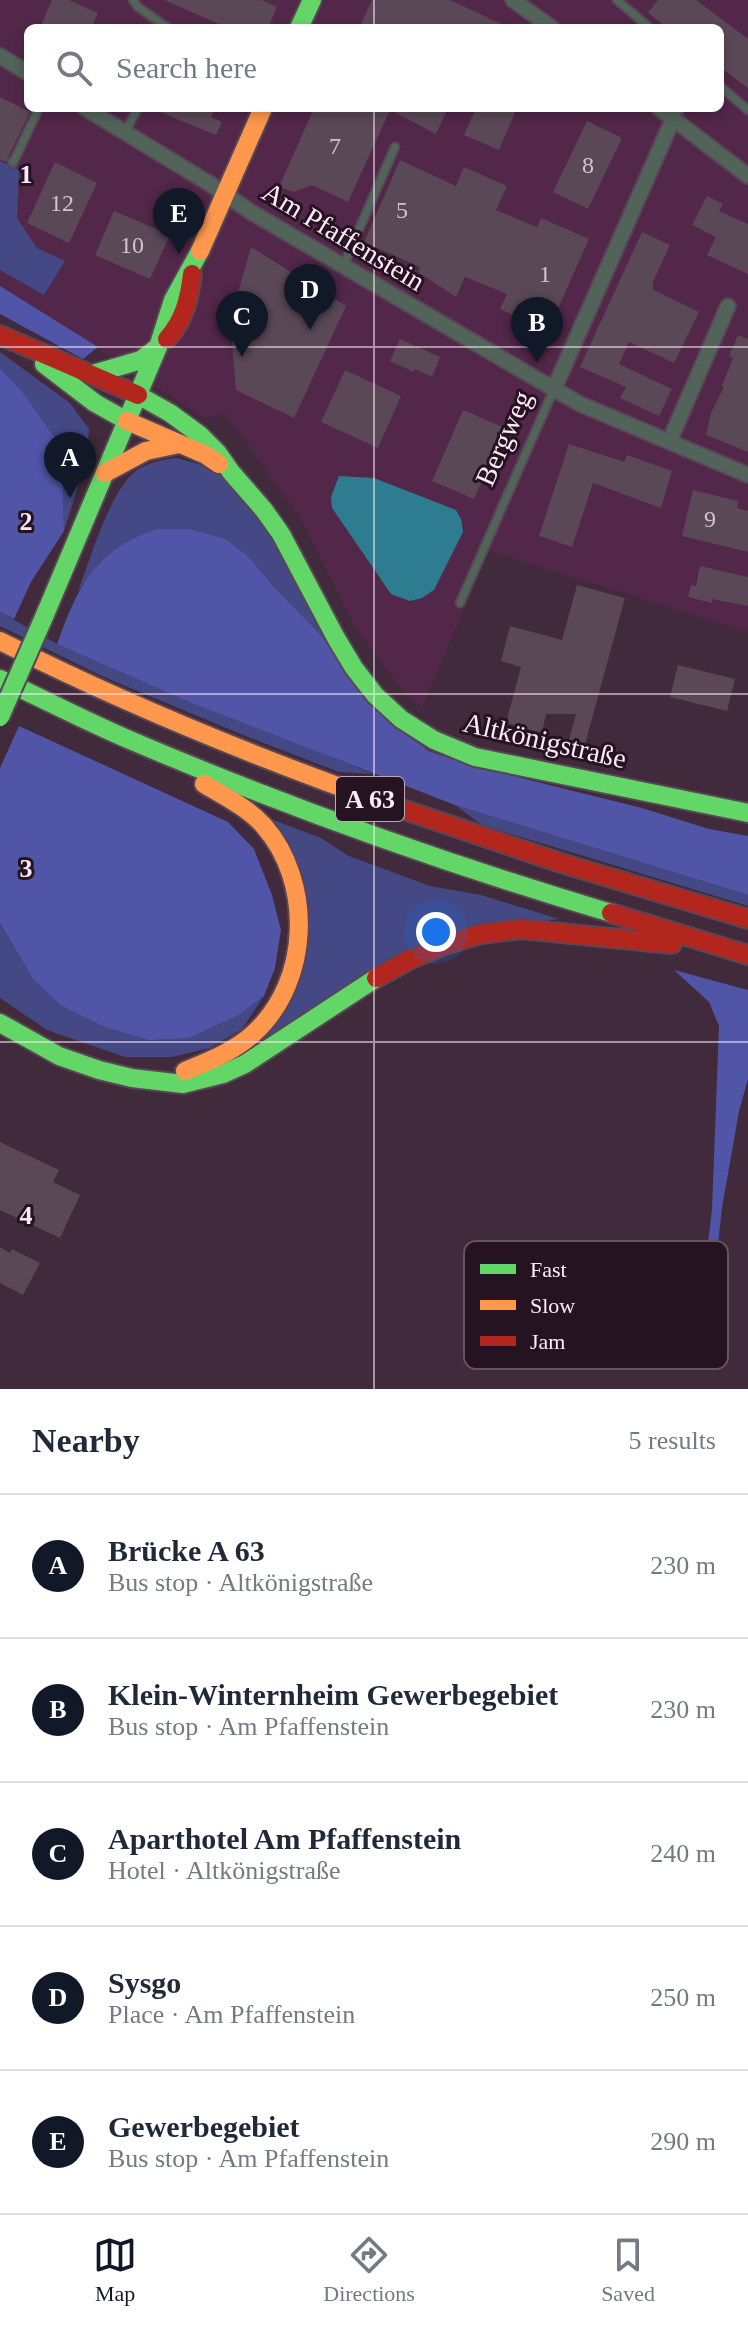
<!DOCTYPE html>
<meta charset="utf-8">
<style>
:root{--surface:#fff;--page:#f2f2f3;--text:#1f2937;--muted:#747a83;--line:#e0e1e3;--accent:#111827}
body{margin:0;font-family:Georgia,serif;background:var(--page);color:var(--text)}
.you{position:absolute;left:436px;top:932px;width:28px;height:28px;margin:-20px;border:6px solid #fff;border-radius:50%;background:#1a73e8;box-shadow:0 0 0 12px #1a73e833}
.badge{display:grid;place-items:center;width:52px;height:52px;border-radius:50%;background:var(--accent);color:#fff;font-size:26px;font-weight:700}
.pin{position:absolute;translate:-50% -66px;filter:drop-shadow(0 2px 4px #0008)}
.pin::after{content:'';position:absolute;top:42px;width:28px;height:24px;background:inherit;clip-path:polygon(0 0,100% 0,50% 100%)}
.list{margin:0;padding:0;list-style:none}
h2{display:flex;justify-content:space-between;align-items:center;height:104px;margin:0;padding:0 32px;font-size:34px}
h2 small{font-size:26px;font-weight:400;color:var(--muted)}
.list li{display:grid;grid-template-columns:52px 1fr auto;gap:24px;align-items:center;box-sizing:border-box;height:144px;padding:0 32px;border-top:2px solid var(--line)}
.list b{display:block;font-size:30px;white-space:nowrap}
.list p{margin:0;font-size:26px;white-space:nowrap;color:var(--muted)}
.list em{font-size:26px;font-style:normal;color:var(--muted)}
.icon{flex:none;width:44px;height:44px;fill:none;stroke:currentColor;stroke-width:2;stroke-linecap:round;stroke-linejoin:round}
.map{position:relative;flex:none;width:748px;height:1389px;overflow:hidden}
.search{position:absolute;background:var(--surface);box-shadow:0 4px 12px #0003;left:24px;right:24px;top:24px;height:88px;display:flex;align-items:center;gap:20px;box-sizing:border-box;padding:0 28px;border-radius:12px;color:var(--muted);font-size:30px}
.sheet{height:824px;background:var(--surface)}
nav{display:flex;justify-content:space-around;align-items:center;box-sizing:border-box;height:112px;border-top:2px solid var(--line);background:var(--surface);font-size:22px;color:var(--muted)}
nav a{display:grid;justify-items:center;gap:4px}
nav .on{color:var(--accent)}
.map>svg:first-child{display:block}
.built{fill:#522749;fill-rule:evenodd}
.green{fill:#444885}
.forest{fill:#5055a8}
.water{fill:#2d7c90}
.building{fill:#5a4856}
.lines{fill:none;stroke-linecap:round;stroke-linejoin:round}
.lane-casing{stroke:#594655;stroke-width:11}
.street-casing{stroke:#594655;stroke-width:18}
.fast-casing{stroke:#594655;stroke-width:22}
.slow-casing{stroke:#594655;stroke-width:22}
.jam-casing{stroke:#594655;stroke-width:22}
.lane{stroke:#52635a;stroke-width:7}
.street{stroke:#52635a;stroke-width:14}
.fast{stroke:#63d668;stroke-width:18}
.slow{stroke:#ff974d;stroke-width:18}
.jam{stroke:#b3261e;stroke-width:18}
.fast-bridge-casing{stroke:#594655;stroke-width:22;stroke-linecap:butt}
.fast-bridge{stroke:#63d668;stroke-width:18}
.grid{fill:none;stroke:#ffe9f9;stroke-width:2;stroke-opacity:0.55}
.labels{text-anchor:middle;stroke-width:6;stroke-linejoin:round;paint-order:stroke}
.number-label{font-size:24px;fill:#d6c1d0}
.shield{fill:#251321;stroke:#bea9b8;stroke-width:2}
.shield-label{font-size:26px;font-weight:bold;fill:#ffe9f9}
.street-label{font-size:28px;fill:#ffe9f9;stroke:#251321}
.key{fill:#251321;stroke:#665362;stroke-width:2}
.key-label{font-size:22px;fill:#ffe9f9}
.grid-label{font-size:26px;text-anchor:middle;font-weight:bold;fill:#ffe9f9;stroke:#251321;stroke-width:6;stroke-linejoin:round;paint-order:stroke}
</style>
<div class="map">
<svg width="748" height="1389" viewBox="0 0 748 1389">
<rect width="100%" height="100%" fill="#402a3b"/>
<path class="built" d="M0,0H748V632L489,551L422,708L414,701L396,682L354,625L297,512L224,412L206,419L0,286ZM28,28H720V108H28Z"/>
<path class="green" d="M0,161L19,170L17,218L37,248L65,261L44,295L0,270Z
M0,352L70,403L89,429L87,458L64,531L63,481L20,389L0,368Z
M177,458L198,464L225,477L273,539L340,660L321,635L273,586L249,557L226,539L191,529H156L101,561L78,591C91,557 107,501 131,475C143,463 161,460 177,458Z
M0,612L57,644L373,774L339,772L248,737L104,677L0,626Z
M455,805L748,895V906L482,825Z
M268,818L321,838L349,856L430,886L481,895L559,919L473,929L227,1062L302,970Z
M0,923L33,979L189,1038L239,1015L264,996L242,1029L210,1048L172,1057H125L47,1030L0,998Z"/>
<path class="forest" d="M0,286L98,347L83,359L0,314Z
M0,368L20,389L54,437L63,481L64,531L31,582L14,619L0,612Z
M156,529H191L226,539L249,557L273,586L321,635L340,660L363,695L396,727L429,751L469,765L642,808L709,829L748,836V895L455,805L190,702L57,644C72,604 84,569 122,545C132,538 145,534 156,529Z
M19,726L228,822L254,849L272,895L281,930L275,968L264,996L239,1015L189,1038L149,1040L103,1026L62,1006L33,979L0,923V768Z
M674,970L748,990V1079L739,1111L722,1208L713,1289L703,1287L712,1209L719,1026L709,1002Z"/>
<path class="water" d="M339,476L374,478L456,510L461,519L463,532L434,590L422,598L410,601L391,594L332,508L331,497Z"/>
<path class="building" d="M52,0H69L98,13L91,28H40Z
M164,0H262L277,7L268,28H228Z
M372,0H450L510,28H359Z
M658,0H696L748,39V88L720,67V28H668L648,13Z
M0,97L30,112L6,162L0,160Z
M150,108H215L211,117L222,122L216,135Z
M314,108H448L436,134L390,110L348,202L312,185L294,192L279,187Z
M476,108H517L499,150L464,135Z
M587,121L622,138L588,209L553,192Z
M400,160L456,186L464,167L507,186L496,210L537,227L541,218L589,239L548,331L500,309L507,294L465,277L456,297L418,272L420,267L364,242Z
M55,162L97,183L69,243L27,223Z
M707,196L723,204L719,211L748,224V274L707,255L716,237L692,225Z
M114,211L170,235L150,279L95,255Z
M642,232L670,245L652,284L654,285L652,289L699,312L674,363L629,342L619,364L672,389L659,416L620,398L626,387L580,367Z
M251,247L346,306L294,418L236,390L230,321Z
M738,335L748,339V452L706,435L711,413L724,387L722,386L733,358L729,356Z
M400,339L440,357L432,377L415,369L414,372L390,361Z
M345,370L401,396L378,448L321,422Z
M463,410L505,428L474,499L432,481Z
M569,444L624,462L627,455L672,471L661,508L593,483L572,547L539,536Z
M693,490L738,501L737,508L748,511V552L682,536Z
M700,566L748,577V606L712,599V603L688,597L691,585L696,586Z
M577,585L625,598L585,744L569,740L576,714H546L542,733L506,723L521,667L501,661L510,626L562,640Z
M678,665L735,679L727,711L670,697Z
M0,1142L59,1170L53,1182L80,1195L60,1238L0,1210Z
M0,1247L10,1253L12,1249L40,1263L23,1295L0,1283Z"/>
<g class="lines">
<defs>
<path id="lane" d="M133,0L138,7L168,28
M617,0L650,28
M720,86L748,110
M673,119L681,108
M125,132L138,108
M12,162L13,163L39,108
M343,266L395,147
M460,603L554,389"/>
<path id="street" d="M513,0L552,28
M0,56L28,73
M85,108L210,184L251,212L554,389L580,404L748,475
M659,108L748,176
M554,389L673,119
M670,440L728,306"/>
<path id="fast" d="M299,28L312,0
M44,364L95,403L127,421
M93,374L141,360L158,347
M138,395L170,413L200,435L217,452L231,472L264,510L281,534L336,638L354,668L375,695L401,719L434,740L475,757L748,813
M44,617L158,347L173,300L200,251
M0,679C46,700 91,724 137,743C292,809 450,865 611,913
M0,1023L59,1056L99,1070L132,1078L183,1084L223,1074L245,1064L376,978"/>
<path id="slow" d="M200,251L263,108
M127,421L206,455L219,464
M105,473L146,451L179,444
M0,641C125,704 255,757 387,804
M185,1071C209,1061 235,1051 254,1033C311,981 313,882 264,826C248,808 224,796 204,784"/>
<path id="jam" d="M0,335L138,395
M167,339C184,320 189,299 192,274
M387,804L561,863L748,919
M611,913L748,955
M376,978L409,960L444,945L481,934L521,929L672,944"/>
</defs>
<use href="#lane" class="lane-casing"/>
<use href="#street" class="street-casing"/>
<use href="#fast" class="fast-casing"/>
<use href="#slow" class="slow-casing"/>
<use href="#jam" class="jam-casing"/>
<use href="#lane" class="lane"/>
<use href="#street" class="street"/>
<use href="#fast" class="fast"/>
<use href="#slow" class="slow"/>
<use href="#jam" class="jam"/>
<defs>
<path id="fast-bridge" d="M0,717L44,617"/>
</defs>
<use href="#fast-bridge" class="fast-bridge-casing"/>
<use href="#fast-bridge" class="fast-bridge"/>
</g>
<path class="grid" d="M374,0V28M374,108V1389M0,347H748M0,694H748M0,1042H748"/>
<g class="labels">
<g class="number-label">
<text x="335" y="154">7</text>
<text x="588" y="173">8</text>
<text x="62" y="211">12</text>
<text x="402" y="218">5</text>
<text x="132" y="253">10</text>
<text x="545" y="282">1</text>
<text x="710" y="527">9</text>
</g>
<rect class="shield" x="336" y="777" width="68" height="44" rx="6"/>
<g class="shield-label">
<text x="370" y="808">A 63</text>
</g>
<g class="street-label">
<text transform="translate(344 236) rotate(31)" y="10">Am Pfaffenstein</text>
<text transform="translate(503 438) rotate(-66)" y="10">Bergweg</text>
<text transform="translate(545 740) rotate(13)" y="10">Altkönigstraße</text>
</g>
</g>
<rect x="464" y="1241" width="264" height="128" rx="12" class="key"/>
<rect x="480" y="1264" width="36" height="10" fill="#63d668"/>
<rect x="480" y="1300" width="36" height="10" fill="#ff974d"/>
<rect x="480" y="1336" width="36" height="10" fill="#b3261e"/>
<g class="key-label">
<text x="530" y="1277">Fast</text>
<text x="530" y="1313">Slow</text>
<text x="530" y="1349">Jam</text>
</g>
<g class="grid-label">
<text x="26" y="183">1</text>
<text x="26" y="530">2</text>
<text x="26" y="877">3</text>
<text x="26" y="1224">4</text>
</g>
</svg>
<div class="you"></div>
<div class="pin badge" style="left:70px;top:498px">A</div>
<div class="pin badge" style="left:537px;top:363px">B</div>
<div class="pin badge" style="left:242px;top:357px">C</div>
<div class="pin badge" style="left:310px;top:330px">D</div>
<div class="pin badge" style="left:179px;top:254px">E</div>
<div class="search"><svg class="icon" aria-label="search" viewBox="0 0 24 24"><circle cx="10" cy="10" r="6"/><path d="M15 15l6 6"/></svg>Search here</div>
</div>
<section class="sheet">
<h2>Nearby<small>5 results</small></h2>
<ul class="list">
<li><span class="badge">A</span><div><b>Brücke A 63</b><p>Bus stop · Altkönigstraße</p></div><em>230 m</em></li>
<li><span class="badge">B</span><div><b>Klein-Winternheim Gewerbegebiet</b><p>Bus stop · Am Pfaffenstein</p></div><em>230 m</em></li>
<li><span class="badge">C</span><div><b>Aparthotel Am Pfaffenstein</b><p>Hotel · Altkönigstraße</p></div><em>240 m</em></li>
<li><span class="badge">D</span><div><b>Sysgo</b><p>Place · Am Pfaffenstein</p></div><em>250 m</em></li>
<li><span class="badge">E</span><div><b>Gewerbegebiet</b><p>Bus stop · Am Pfaffenstein</p></div><em>290 m</em></li>
</ul>
</section>
<nav>
<a class="on"><svg class="icon" aria-label="map" viewBox="0 0 24 24"><path d="M3 6l6-2 6 2 6-2v14l-6 2-6-2-6 2zM9 4v14M15 6v14"/></svg>Map</a>
<a><svg class="icon" aria-label="directions" viewBox="0 0 24 24"><path d="M12 3l9 9-9 9-9-9zM9 14v-3h6M13 9l2 2-2 2"/></svg>Directions</a>
<a><svg class="icon" aria-label="saved" viewBox="0 0 24 24"><path d="M7 4h10v16l-5-4-5 4z"/></svg>Saved</a>
</nav>
